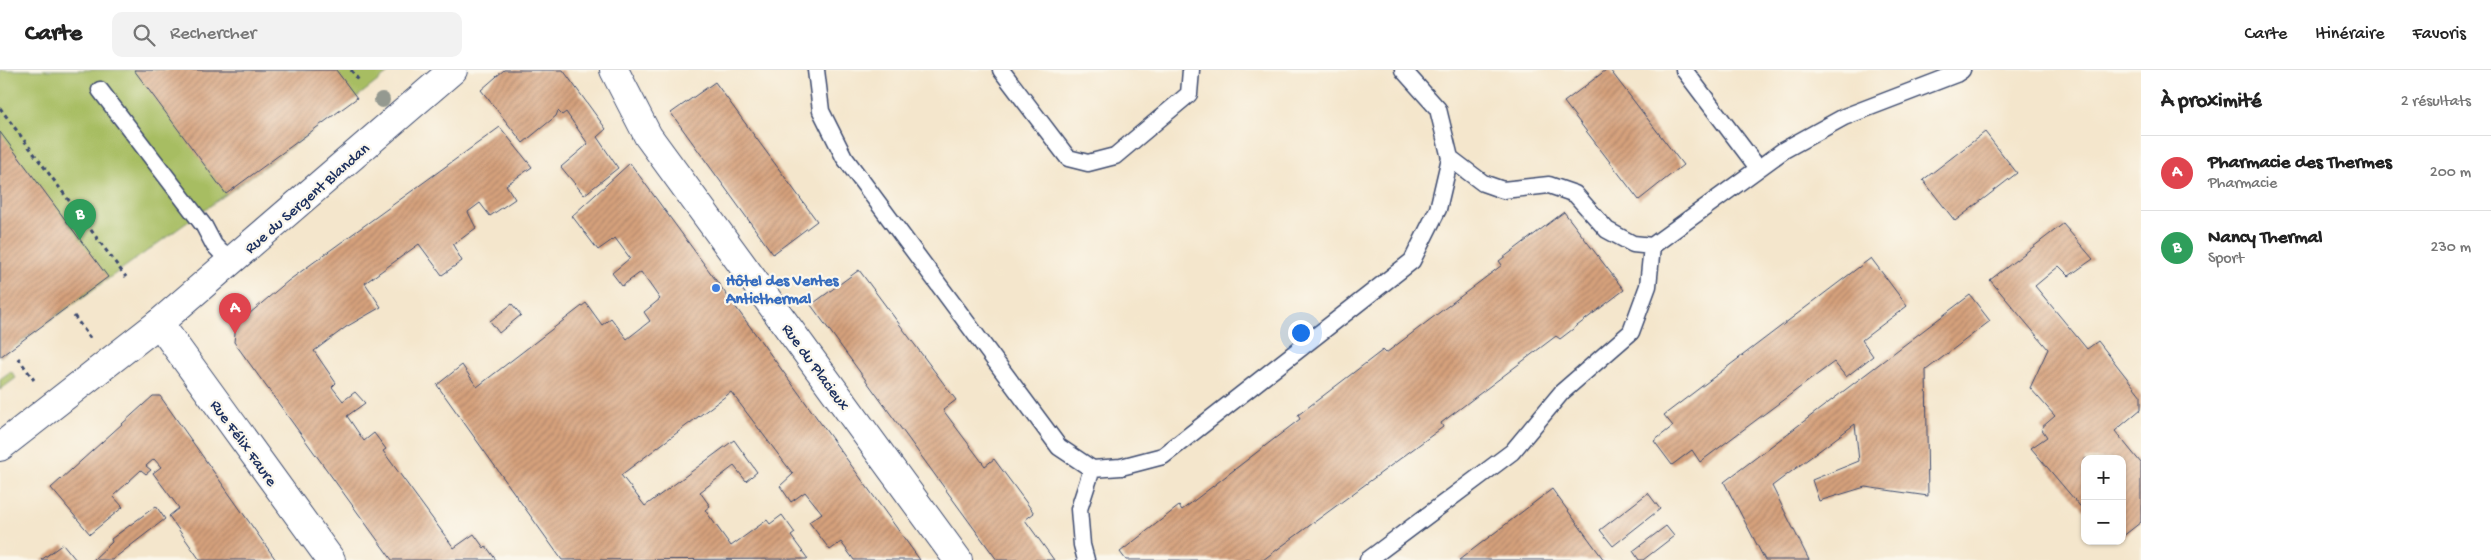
<!DOCTYPE html>
<html lang="fr">
<meta charset="utf-8">
<style>
:root{--surface:#fff;--page:#f2f2f2;--text:#222;--muted:#767676;--line:#e0e0e0;--accent:#c8321e}
body{margin:0;font-family:"Gochi Hand",sans-serif;background:var(--page);color:var(--text)}
.controls{position:absolute;right:15px;bottom:15px;display:grid;overflow:hidden;border-radius:10px;box-shadow:0 1px 4px #0004}
.controls button{width:45px;height:45px;display:grid;place-items:center;padding:0;border:0;border-bottom:1px solid var(--line);background:var(--surface);color:var(--text);font:25px sans-serif}
.you{position:absolute;left:1300px;top:262px;width:18px;height:18px;margin:-12px;border:4px solid #fff;border-radius:50%;background:#1a73e8;box-shadow:0 0 0 8px #1a73e833}
.badge{display:grid;place-items:center;width:32px;height:32px;border-radius:50%;background:var(--accent);color:#fff;font-size:16px;font-weight:700}
.pin{position:absolute;translate:-50% -41px;filter:drop-shadow(0 1px 2px #0008)}
.pin::after{content:'';position:absolute;top:26px;width:18px;height:15px;background:inherit;clip-path:polygon(0 0,100% 0,50% 100%)}
.list{margin:0;padding:0;list-style:none}
h2{display:flex;justify-content:space-between;align-items:center;height:65px;margin:0;padding:0 20px;font-size:21px}
h2 small{font-size:16px;font-weight:400;color:var(--muted)}
.list li{display:grid;grid-template-columns:32px 1fr auto;gap:15px;align-items:center;box-sizing:border-box;height:75px;padding:0 20px;border-top:1px solid var(--line)}
.list b{display:block;font-size:19px;white-space:nowrap}
.list p{margin:0;font-size:16px;white-space:nowrap;color:var(--muted)}
.list em{font-size:16px;font-style:normal;color:var(--muted)}
.icon{flex:none;width:28px;height:28px;fill:none;stroke:currentColor;stroke-width:2;stroke-linecap:round;stroke-linejoin:round}
.map{position:relative;flex:none;width:2141px;height:490px;overflow:hidden}
header{display:flex;align-items:center;gap:30px;box-sizing:border-box;height:70px;padding:0 25px;background:var(--surface);border-bottom:1px solid var(--line)}
header strong{font-size:24px}
nav{display:flex;gap:28px;margin-inline-start:auto;font-size:18px}
.search{width:350px;height:45px;background:var(--page);display:flex;align-items:center;gap:12px;box-sizing:border-box;padding:0 18px;border-radius:10px;color:var(--muted);font-size:19px}
main{display:flex}
aside{flex:1;background:var(--surface)}
.map>svg:first-child{display:block}
.grass{fill:#a7bd62;stroke:#617660}
.building{fill:url(#building-hatch)}
.lines{fill:none;stroke-linecap:round;stroke-linejoin:round}
.service-casing{stroke:#3c4a6e;stroke-width:19}
.minor-casing{stroke:#3c4a6e;stroke-width:30}
.tertiary-casing{stroke:#3c4a6e;stroke-width:30}
.path{stroke:#3c4a6e;stroke-width:3;stroke-dasharray:4 4;stroke-linecap:butt}
.service{stroke:#fff;stroke-width:16}
.minor{stroke:#fff;stroke-width:28}
.tertiary{stroke:#fff;stroke-width:28}
.tree{fill:#949990}
.shop-dot{fill:#3f7fe0;stroke:#fbf7ec;stroke-width:2}
.labels{text-anchor:middle;stroke-width:4.5;stroke-linejoin:round;paint-order:stroke}
.street-label{font-size:16px;fill:#1b2f5e;stroke:#fbf7ec}
.shop-label{font-size:16px;font-weight:bold;fill:#366cbe;stroke:#fbf7ec;text-anchor:start}
</style>
<header>
<strong>Carte</strong>
<div class="search"><svg class="icon" aria-label="search" viewBox="0 0 24 24"><circle cx="10" cy="10" r="6"/><path d="M15 15l6 6"/></svg>Rechercher</div>
<nav><a>Carte</a><a>Itinéraire</a><a>Favoris</a></nav>
</header>
<main>
<div class="map">
<svg width="2141" height="490" viewBox="0 0 2141 490">
<defs>
<pattern id="building-hatch" width="6" height="6" patternUnits="userSpaceOnUse" patternTransform="scale(1.25)"><rect width="6" height="6" fill="#d6a17c"/><path d="M-1 1l2-2M0 6l6-6M5 7l2-2" fill="none" stroke="#ad8469"/></pattern>
</defs>
<rect width="100%" height="100%" fill="#fbf7ec"/>
<filter id="ink" filterUnits="userSpaceOnUse"><feTurbulence type="fractalNoise" baseFrequency=".02" numOctaves="2"/><feDisplacementMap in="SourceGraphic" scale="10" xChannelSelector="R" yChannelSelector="G"/><feConvolveMatrix kernelMatrix="1 2 1 2 8 2 1 2 1" color-interpolation-filters="sRGB"/></filter>
<filter id="wash" filterUnits="userSpaceOnUse"><feTurbulence type="fractalNoise" baseFrequency=".0096" numOctaves="4" result="noise"/><feDisplacementMap in="SourceGraphic" scale="20" xChannelSelector="R" yChannelSelector="G"/><feGaussianBlur stdDeviation="1.12" result="paint"/><feColorMatrix in="noise" values="0 0 0 0 0 0 0 0 0 0 0 0 0 0 0 0 0 1.4 0 .05"/><feComposite in="paint" operator="in"/></filter>
<g filter="url(#wash)">
<rect width="100%" height="100%" fill="#f4e6cc"/>
<path class="grass" d="M0,0H392C265,100 131,191 0,287Z
M11,301L16,308L0,320V309Z"/>
<g id="blocks">
<path class="building" d="M134,0H336L357,28L226,124Z
M504,0H563L606,59L597,67L618,98L584,125L561,97L588,74L566,42L562,45L558,41L556,46L523,73L481,20Z
M1606,0H1610L1683,95L1639,130L1564,32Z
M715,12L817,151L773,184L671,43Z
M500,57L532,97L506,115L515,129L490,146L480,133L468,142L476,158L453,175L462,191L442,205L419,174L365,213L381,237L346,257L314,281L336,313L332,317L343,331L355,322L365,333L347,346L364,371L374,363L386,379L383,381L454,478L474,464L484,478L486,476L496,490H392L234,272L236,255L288,211Z
M0,62L108,207L0,287Z
M1985,62L2017,103L1955,151L1923,110Z
M630,93L798,322L920,490H854L841,472L830,480L809,452L822,443L805,422L791,432L780,416L793,404L731,322L621,405L645,436L734,370L757,402L746,411L734,396L700,422L710,436L705,440L731,476L767,450L770,454L782,445L795,463L791,466L808,489L562,490L437,315L462,295L477,317L586,233L602,255L611,248L627,269L650,251L644,242L660,229L641,202L622,216L612,203L630,188L615,168L598,180L572,146Z
M1564,142L1624,220L1560,269L1556,266L1441,353L1443,357L1263,490H1126L1120,482L1179,436L1182,440L1300,349L1298,345L1383,280L1386,283L1502,195L1499,191Z
M2063,154L2093,189L2069,206L2059,196L2035,216L2087,279L2098,271L2141,326V339L2115,361L2141,393V452L2122,467V389H2085V442L2031,378L2047,367L2041,358L2055,346L2030,318L2048,279L1990,210Z
M1871,188L1907,236L1862,270L1873,286L1846,307L1834,292L1700,392L1692,380L1672,395L1654,371L1673,356L1664,345Z
M859,200L956,330L943,340L985,396L994,389L1034,443L1025,450L1054,490H997L811,235Z
M1970,225L1990,251L1926,300L1928,426L1865,417L1819,431L1812,410L1859,391L1855,354L1772,416L1809,490H1765L1724,412Z
M512,234L521,245L499,263L490,251Z
M153,326H160L276,490H200L169,446L179,438L153,403L161,397L154,389L146,396L151,400L146,404L141,400L113,426L123,437L90,464L51,418Z
M1552,419L1604,490H1459Z
M1648,423L1660,439L1613,476L1600,460Z
M156,436L165,449L112,490H93L112,472L111,469Z
M1666,456L1674,466L1643,490H1639L1633,481Z
M63,474L76,490H41Z"/>
</g>
</g>
<g filter="url(#ink)">
<use href="#blocks" fill-opacity="0" stroke="#3c4a6e" stroke-width="1"/>
<g class="lines">
<defs>
<path id="service" d="M816,0L821,41L844,87L1059,377L1092,399L1121,397L1163,386L1412,191L1438,139L1450,88L1438,39L1403,0
M1001,0L1068,88L1088,93L1115,86L1189,24L1191,0
M1684,0L1758,98
M100,20L204,156L214,175L230,192
M1450,88L1483,113L1503,120L1549,115L1575,124L1607,160L1633,174L1652,176L1784,80L1844,47L1956,4L1962,0
M1086,490L1082,475L1079,439L1092,399
M1368,490L1512,382L1562,322L1631,262L1648,216L1652,176"/>
<path id="minor" d="M159,253L331,490"/>
<path id="tertiary" d="M614,0L648,66L958,490
M0,377L159,253L453,0"/>
</defs>
<use href="#service" class="service-casing"/>
<use href="#minor" class="minor-casing"/>
<use href="#tertiary" class="tertiary-casing"/>
<path class="path" d="M351,0L360,12
M0,38L126,207
M74,246L90,268
M18,288L34,310"/>
<use href="#service" class="service"/>
<use href="#minor" class="minor"/>
<use href="#tertiary" class="tertiary"/>
</g>
<circle class="tree" cx="382" cy="30" r="8"/>
</g>
<circle class="shop-dot" cx="716" cy="218" r="5"/>
<g class="labels">
<g class="street-label">
<text transform="translate(306 127) rotate(-41)" y="6">Rue du Sergent Blandan</text>
<text transform="translate(817 296) rotate(54)" y="6">Rue du Placieux</text>
<text transform="translate(245 372) rotate(54)" y="6">Rue Félix Faure</text>
</g>
<g class="shop-label">
<text x="726" y="215">Hôtel des Ventes<tspan x="726" dy="18">Anticthermal</tspan></text>
</g>
</g>
</svg>
<div class="controls">
<button>+</button>
<button>−</button>
</div>
<div class="you"></div>
<div class="pin badge" style="left:235px;top:264px;background:#e0444e">A</div>
<div class="pin badge" style="left:80px;top:170px;background:#2e9e5b">B</div>
</div>
<aside>
<h2>À proximité<small>2 résultats</small></h2>
<ul class="list">
<li><span class="badge" style="background:#e0444e">A</span><div><b>Pharmacie des Thermes</b><p>Pharmacie</p></div><em>200 m</em></li>
<li><span class="badge" style="background:#2e9e5b">B</span><div><b>Nancy Thermal</b><p>Sport</p></div><em>230 m</em></li>
</ul>
</aside>
</main>
